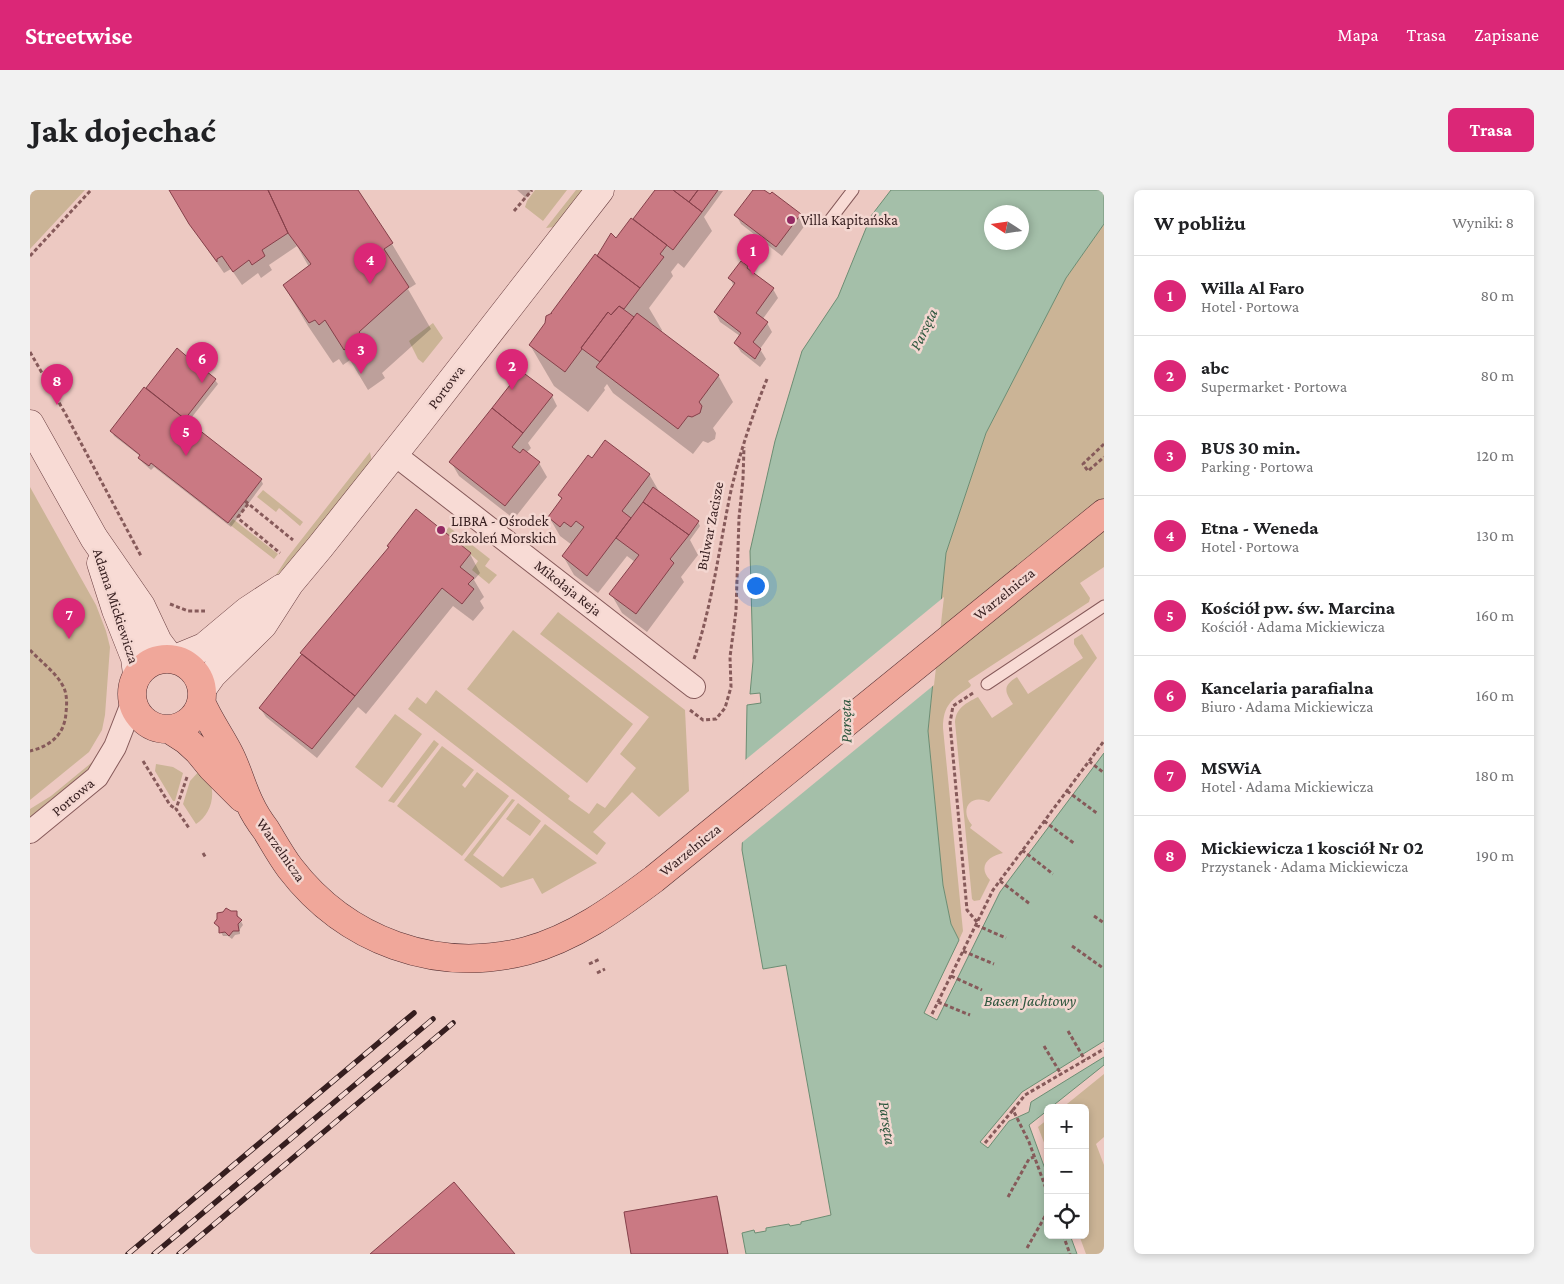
<!DOCTYPE html>
<html lang="pl">
<meta charset="utf-8">
<style>
:root{--surface:#fff;--page:#f2f2f2;--text:#202124;--muted:#757577;--line:#e0e0e0;--accent:#db2777}
body{margin:0;font-family:"Crimson Pro",serif;background:var(--page);color:var(--text)}
.controls{position:absolute;right:15px;bottom:15px;display:grid;overflow:hidden;border-radius:8px;box-shadow:0 2px 8px #0003}
.controls button{width:45px;height:45px;display:grid;place-items:center;padding:0;border:0;border-bottom:1px solid var(--line);background:var(--surface);color:var(--text);font:25px sans-serif}
.compass{position:absolute;left:954px;top:15px;width:45px;height:45px;border-radius:50%;background:var(--surface);box-shadow:0 2px 8px #0003;rotate:282deg}
.you{position:absolute;left:725px;top:395px;width:18px;height:18px;margin:-12px;border:4px solid #fff;border-radius:50%;background:#1a73e8;box-shadow:0 0 0 8px #1a73e833}
.badge{display:grid;place-items:center;width:32px;height:32px;border-radius:50%;background:var(--accent);color:#fff;font-size:16px;font-weight:700}
.pin{position:absolute;translate:-50% -41px;filter:drop-shadow(0 1px 2px #0008)}
.pin::after{content:'';position:absolute;top:26px;width:18px;height:15px;background:inherit;clip-path:polygon(0 0,100% 0,50% 100%)}
.list{margin:0;padding:0;list-style:none}
h2{display:flex;justify-content:space-between;align-items:center;height:65px;margin:0;padding:0 20px;font-size:21px}
h2 small{font-size:16px;font-weight:400;color:var(--muted)}
.list li{display:grid;grid-template-columns:32px 1fr auto;gap:15px;align-items:center;box-sizing:border-box;height:80px;padding:0 20px;border-top:1px solid var(--line)}
.list b{display:block;font-size:19px;white-space:nowrap}
.list p{margin:0;font-size:16px;white-space:nowrap;color:var(--muted)}
.list em{font-size:16px;font-style:normal;color:var(--muted)}
.icon{flex:none;width:28px;height:28px;fill:none;stroke:currentColor;stroke-width:2;stroke-linecap:round;stroke-linejoin:round}
.map{position:relative;flex:none;width:1074px;height:1064px;overflow:hidden;border-radius:8px}
header{display:flex;align-items:center;gap:30px;box-sizing:border-box;height:70px;padding:0 25px;background:var(--accent);color:#fff}
header strong{font-size:24px}
nav{display:flex;gap:28px;margin-inline-start:auto;font-size:18px}
.intro{display:flex;align-items:center;justify-content:space-between;box-sizing:border-box;height:120px;padding:0 30px}
h1{margin:0;font-size:35px}
.button{padding:12px 22px;border-radius:8px;background:var(--accent);color:#fff;font-size:18px;font-weight:700}
main{display:flex;gap:30px;padding:0 30px}
aside{flex:1;background:var(--surface);border-radius:8px;box-shadow:0 2px 8px #0003}
.map>svg:first-child{display:block}
.green{fill:#cbb496}
.water{fill:#a4bfa9;stroke:#6c8d73;fill-rule:evenodd}
.pier{fill:#edc9c2}
.shadow{fill:#0003}
.building{fill:#ca7983;stroke:#85404a}
.lines{fill:none;stroke-linecap:round;stroke-linejoin:round}
.lane-casing{stroke:#865a5a;stroke-width:13}
.street-casing{stroke:#865a5a;stroke-width:24}
.secondary-casing{stroke:#683d3f;stroke-width:29}
.primary-casing{stroke:#542e31;stroke-width:29}
.path{stroke:#865a5a;stroke-width:3;stroke-dasharray:4 2.5;stroke-linecap:butt}
.lane{stroke:#f8dbd5;stroke-width:11}
.street{stroke:#f8dbd5;stroke-width:22}
.secondary{stroke:#f8dbd5;stroke-width:28}
.primary{stroke:#f0a79a;stroke-width:28}
.rail-casing{stroke:#361e1f;stroke-width:5.5}
.rail{stroke:#f4d7d1;stroke-width:4;stroke-dasharray:11;stroke-linecap:butt}
.poi-dot{fill:#942b64;stroke:#f4d7d1;stroke-width:2}
.labels{text-anchor:middle;stroke-width:5;stroke-linejoin:round;paint-order:stroke}
.poi-label{font-size:15px;fill:#361e1f;stroke:#f4d7d1;text-anchor:start}
.street-label{font-size:15px;fill:#361e1f;stroke:#f4d7d1}
.water-label{font-size:16px;font-style:italic;fill:#2d563d;stroke:#f4d7d1}
</style>
<header>
<strong>Streetwise</strong>
<nav><a>Mapa</a><a>Trasa</a><a>Zapisane</a></nav>
</header>
<div class="intro"><h1>Jak dojechać</h1><a class="button">Trasa</a></div>
<main>
<div class="map">
<svg width="1074" height="1064" viewBox="0 0 1074 1064">
<rect width="100%" height="100%" fill="#edc9c2"/>
<path class="green" d="M0,0H55L0,59Z
M505,0H537L513,31L495,17L497,11Z
M546,0H555L529,34L523,37L516,38Z
M1074,34V377L1050,393L1060,408L1059,412L938,491L941,495L940,497C922,509 913,515 913,538L933,741L929,750L921,734L913,695L898,541L916,363L956,243L1036,88Z
M403,133L413,148L393,173L388,169L379,151Z
M340,262L342,272L264,368L244,388L257,368Z
M0,297L66,415L76,441L80,457L75,525L72,540L59,562L0,610Z
M233,300L273,332L270,336L249,318L246,322L227,307Z
M203,329L248,364L244,369L199,334Z
M419,337L460,369L455,376L467,385L459,394L442,380L448,371L440,364L441,363L415,342Z
M528,422L655,520L659,601L629,627L602,602L563,642L576,653L567,665L378,519L387,507L396,514L406,500L540,606L538,609L559,624L567,613L575,618L606,578L590,564L619,527L510,444Z
M483,440L603,534L557,593L437,499Z
M1052,444L1067,468L959,612C940,603 929,620 942,635L940,638L973,663C959,666 947,676 960,690L950,710L944,711L942,709L925,532C926,518 936,513 948,507L962,528L983,514C975,502 972,496 987,487L998,504L1053,468L1044,454V449Z
M365,524L392,544L352,598L325,577Z
M404,550L409,554L364,613L358,611Z
M412,556L444,580L432,595L435,598L447,582L479,606L432,666L367,616Z
M66,569L52,586L0,629V619L21,606Z
M126,574L143,577L153,583L145,611H143L125,581Z
M172,578C174,582 178,587 180,592C186,608 179,626 166,634L153,614L160,591Z
M482,609L485,610L443,665L473,687L515,634L567,673L512,704L503,688L471,698L434,670Z
M488,613L511,631L500,646L476,629Z
M1074,884V947L1066,954L1074,975V1064H1056L1049,1045H1055V918H1032Z
M1018,929V963L1008,937Z"/>
<path class="water" d="M861,0H1074V34L1036,88L956,243L916,363L898,541L913,695L921,734L929,750L894,823L907,830L970,702L1074,563V851L992,902L950,952L958,958L979,931L999,922L1001,912L1074,867V875L1020,918H1018V920L999,935L1018,987V1045H1040L1047,1064H716L712,1043L724,1040L725,1043L736,1041V1038L759,1034L760,1036L771,1034V1032L801,1025L756,775L733,779L712,660L716,570L717,515L731,513L730,503L720,504L723,471L720,361L745,251L772,161L808,107L841,26ZM962,22H992V52H962Z"/>
<path class="pier" d="M914,407L904,495L709,655L714,571Z"/>
<path class="shadow" d="M141,0H327L362,54L386,94L378,99L401,139L352,183L355,188L338,200L320,170L313,175L309,169L303,173L278,136L254,96L279,77L267,56L239,75L242,80L231,88L228,83L212,95L201,79L194,83L157,30Z
M487,0H502L496,8Z
M626,0L693,1L674,27L682,41L654,78L648,73L641,82L643,86L619,118L632,140L631,142L688,185L703,212L683,238L686,243L685,249L678,253L673,251L663,264L583,203L577,194L574,198L575,200L558,222L524,196L500,155L523,124L571,70L586,49L603,31Z
M725,0H732L740,6L742,3L770,25L776,34L752,66L711,34L706,25Z
M718,77L721,82L743,99L748,108L732,130L737,133L742,142L730,159L736,169L730,177L711,162L705,153L710,146L690,132L685,122L704,97L700,88Z
M147,160L161,171L175,173L178,177L174,181L185,190L188,194L158,232L231,290L233,294L201,337L124,277L121,280L112,272L109,268L110,266L84,246L82,241Z
M522,206L527,216L498,253L501,258L496,263L509,273L517,287L484,329L429,286L421,272Z
M562,269L619,284L630,303L668,332L670,336L660,350L668,365L651,387L654,392L617,442L592,423L581,404L605,372L597,366L568,403L544,385L533,366L542,355L530,346L519,327L532,310L529,305Z
M358,356L440,364L450,383L444,390L454,407L450,411L454,418L443,431L423,416L336,524L328,517L287,568L236,527L230,518L359,358Z
M200,722H206L213,735L210,739V744L205,745L202,749L198,746H193L186,733Z
M687,1008L689,1012L698,1064H602Z"/>
<path class="building" d="M139,0H238L258,43L232,60L235,66L222,75L219,70L203,82L192,66L187,69V72L159,34Z
M238,0H328L363,53L354,59L379,97L329,142L333,147L314,160L295,130L289,135L285,130L279,133L253,95L281,74L258,43Z
M625,0H643L672,22L643,60L603,29Z
M643,0H668L659,12Z
M668,0H688L672,22L659,12Z
M723,0H734L740,4L742,2L771,24L746,57L704,25Z
M601,28L637,55L630,64L634,67L610,98L567,66L581,43L586,48Z
M565,64L610,98L594,119L589,116L581,125L578,122L551,158L552,159L535,182L499,155L515,133L516,126L522,123H521Z
M711,71L718,76L717,78L744,98L726,123L738,132L723,152L731,159L725,169L704,153L711,143L684,122L705,93L698,88Z
M589,116L604,127L570,172L551,158L578,122L581,125Z
M607,123L689,185L669,212L672,216L670,223L662,227L658,226L648,239L566,177Z
M147,158L161,170L166,164L176,172L171,177L186,189L155,229L116,198Z
M491,181L523,205L493,243L462,218Z
M114,197L232,289L198,333L121,273L119,276L108,268L110,265L80,241Z
M462,218L493,243L482,257L490,263L493,259L510,272L475,316L419,272Z
M575,250L620,284L592,321L601,328L557,386L532,366L554,337L546,331L541,337L534,332L530,337L518,327L532,308L528,305L558,265L562,268Z
M623,297L669,331L659,345L613,312Z
M613,312L659,345L640,369L644,373L606,424L579,404L609,365L586,348Z
M386,319L441,363L430,377L444,388L438,394L444,399L432,414L412,398L325,506L270,463L359,357L357,356Z
M272,464L325,506L282,559L229,518Z
M196,718L201,721H207V726L212,730L208,734L209,741H203L199,746L195,742L189,743V737L184,733L187,729V723L193,722Z
M424,992L485,1064H340Z
M687,1006L698,1064H601L594,1022Z"/>
<g class="lines">
<defs>
<path id="lane" d="M800,30L823,0
M957,494L1074,416"/>
<path id="street" d="M364,264L664,497
M0,642L67,587L85,557L103,511"/>
<path id="secondary" d="M0,234L64,348L111,416L128,452L140,468
M71,373L86,420L105,468L107,484
M145,469L174,457L217,421L252,398
M172,499L182,485L233,435L260,393L290,357L387,235L570,0"/>
<path id="primary" d="M102 504a35 35 0 1 1 70 0a35 35 0 1 1-70 0Z
M171,512C179,531 191,547 200,565C208,581 212,598 220,614C224,623 230,632 236,640C244,653 251,666 260,678C316,751 406,784 496,761C544,748 584,719 624,689L1074,323
M139,539L156,550L168,561L182,578L212,608"/>
</defs>
<use href="#lane" class="lane-casing"/>
<use href="#street" class="street-casing"/>
<use href="#secondary" class="secondary-casing"/>
<use href="#primary" class="primary-casing"/>
<path class="path" d="M484,21L502,0
M0,66L61,0
M0,162L35,223L111,366
M1074,254L1053,274L1058,281L1074,267
M215,311L263,350
M218,314L208,327L209,329L250,363
M140,414L158,421H175
M0,460C11,472 27,483 34,498C37,505 37,514 36,522C35,544 21,556 0,561
M664,469C682,415 689,360 700,305C709,265 722,226 737,189
M943,503L923,516L920,533L937,720L947,732
M660,520L673,530L686,529L695,518L701,497L700,467L706,421L709,328L713,289L714,257
M113,571L140,615L146,619
M1059,571L1074,583
M157,587L146,619L159,638
M1037,601L1068,624
M1014,631L1045,654
M992,660L1023,684
M173,663L176,668
M970,691L1000,714
M1064,726L1074,733
M946,735L976,748
M1042,756L1073,778
M933,761L964,774
M559,774L570,769
M567,783L575,779
M921,786L952,800
M908,812L940,825
M902,824L963,700L1074,551
M1038,841L1055,870
M1014,856L1031,884
M955,953L983,920
M1018,1004L999,952L983,920L995,905L1074,859
M978,1007L999,969L1004,967
M1033,1045L1040,1064
M997,1058L1018,1021"/>
<use href="#lane" class="lane"/>
<use href="#street" class="street"/>
<use href="#secondary" class="secondary"/>
<use href="#primary" class="primary"/>
<defs>
<path id="rail" d="M98,1064L384,823
M124,1064L403,829
M149,1064L423,833"/>
</defs>
<use href="#rail" class="rail-casing"/>
<use href="#rail" class="rail"/>
</g>
<g class="poi-dot">
<circle cx="761" cy="30" r="5"/>
<circle cx="411" cy="340" r="5"/>
</g>
<g class="labels">
<g class="poi-label">
<text x="771" y="35">Villa Kapitańska</text>
<text x="421" y="336">LIBRA - Ośrodek<tspan x="421" dy="17">Szkoleń Morskich</tspan></text>
</g>
<g class="street-label">
<text transform="translate(416 197) rotate(-53)" y="5">Portowa</text>
<text transform="translate(680 336) rotate(-79)" y="5">Bulwar Zacisze</text>
<text transform="translate(538 398) rotate(38)" y="5">Mikołaja Reja</text>
<text transform="translate(974 404) rotate(-39)" y="5">Warzelnicza</text>
<text transform="translate(86 416) rotate(72)" y="5">Adama Mickiewicza</text>
<text transform="translate(43 607) rotate(-40)" y="5">Portowa</text>
<text transform="translate(251 660) rotate(55)" y="5">Warzelnicza</text>
<text transform="translate(660 660) rotate(-39)" y="5">Warzelnicza</text>
</g>
<g class="water-label">
<text transform="translate(893 139) rotate(-64)" y="6">Parsęta</text>
<text transform="translate(815 531) rotate(-91)" y="6">Parsęta</text>
<text x="1000" y="816">Basen Jachtowy</text>
<text transform="translate(858 933) rotate(81)" y="6">Parsęta</text>
</g>
</g>
</svg>
<div class="controls">
<button>+</button>
<button>−</button>
<button><svg class="icon" aria-label="locate" viewBox="0 0 24 24"><circle cx="12" cy="12" r="6"/><path d="M12 2v4M12 18v4M2 12h4M18 12h4"/></svg></button>
</div>
<svg class="compass" viewBox="-18 -18 36 36"><path d="M0-13l5 13h-10z" fill="#e53935"/><path d="M0 13l5-13h-10z" fill="#757577"/></svg>
<div class="you"></div>
<div class="pin badge" style="left:723px;top:85px">1</div>
<div class="pin badge" style="left:482px;top:200px">2</div>
<div class="pin badge" style="left:331px;top:184px">3</div>
<div class="pin badge" style="left:340px;top:94px">4</div>
<div class="pin badge" style="left:156px;top:266px">5</div>
<div class="pin badge" style="left:172px;top:193px">6</div>
<div class="pin badge" style="left:39px;top:449px">7</div>
<div class="pin badge" style="left:27px;top:215px">8</div>
</div>
<aside>
<h2>W pobliżu<small>Wyniki: 8</small></h2>
<ul class="list">
<li><span class="badge">1</span><div><b>Willa Al Faro</b><p>Hotel · Portowa</p></div><em>80 m</em></li>
<li><span class="badge">2</span><div><b>abc</b><p>Supermarket · Portowa</p></div><em>80 m</em></li>
<li><span class="badge">3</span><div><b>BUS 30 min.</b><p>Parking · Portowa</p></div><em>120 m</em></li>
<li><span class="badge">4</span><div><b>Etna - Weneda</b><p>Hotel · Portowa</p></div><em>130 m</em></li>
<li><span class="badge">5</span><div><b>Kościół pw. św. Marcina</b><p>Kościół · Adama Mickiewicza</p></div><em>160 m</em></li>
<li><span class="badge">6</span><div><b>Kancelaria parafialna</b><p>Biuro · Adama Mickiewicza</p></div><em>160 m</em></li>
<li><span class="badge">7</span><div><b>MSWiA</b><p>Hotel · Adama Mickiewicza</p></div><em>180 m</em></li>
<li><span class="badge">8</span><div><b>Mickiewicza 1 kosciół Nr 02</b><p>Przystanek · Adama Mickiewicza</p></div><em>190 m</em></li>
</ul>
</aside>
</main>
